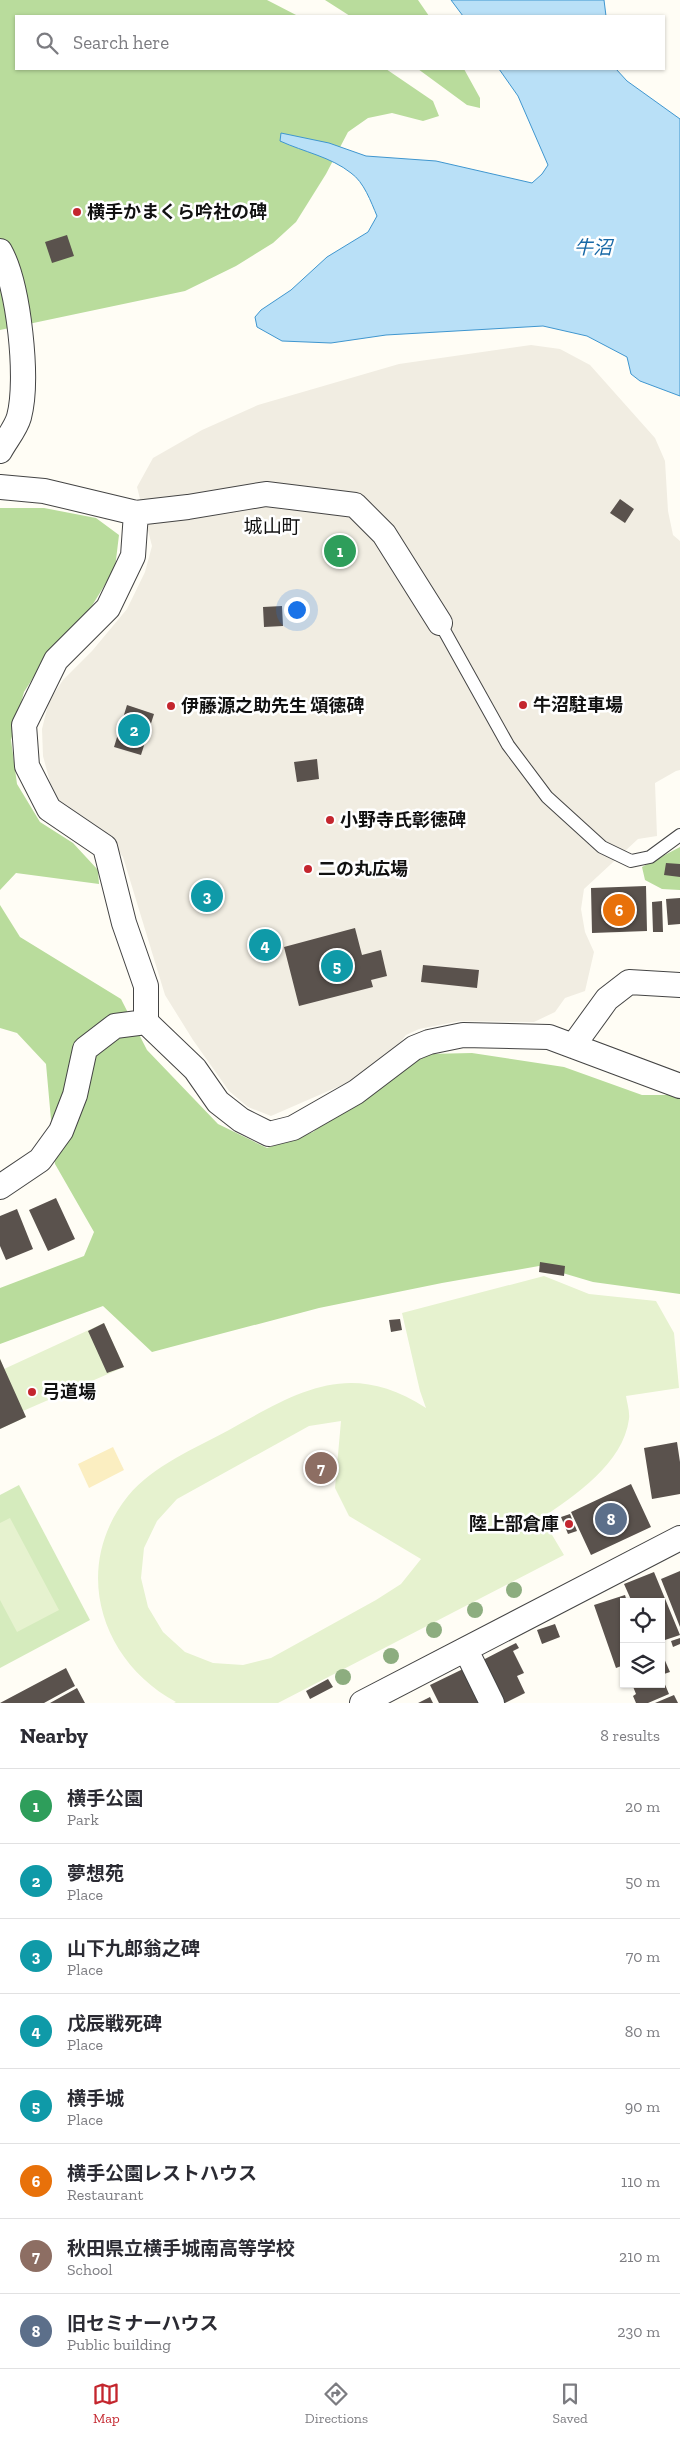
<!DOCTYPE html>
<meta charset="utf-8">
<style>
:root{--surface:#fff;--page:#f7f7f7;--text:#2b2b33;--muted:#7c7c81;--line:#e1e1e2;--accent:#c4262e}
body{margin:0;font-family:"Zilla Slab","Noto Sans JP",serif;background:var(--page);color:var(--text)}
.controls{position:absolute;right:15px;bottom:15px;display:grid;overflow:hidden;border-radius:0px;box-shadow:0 1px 4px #0004}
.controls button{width:45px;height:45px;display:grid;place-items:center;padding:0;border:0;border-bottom:1px solid var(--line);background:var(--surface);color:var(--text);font:25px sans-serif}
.you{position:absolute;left:296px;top:609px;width:18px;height:18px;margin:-12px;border:4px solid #fff;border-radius:50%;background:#1a73e8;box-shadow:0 0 0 8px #1a73e833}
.badge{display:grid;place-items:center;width:32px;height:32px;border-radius:50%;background:var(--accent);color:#fff;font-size:16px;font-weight:700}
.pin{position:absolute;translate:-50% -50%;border:2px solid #fff;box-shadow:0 1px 5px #0006}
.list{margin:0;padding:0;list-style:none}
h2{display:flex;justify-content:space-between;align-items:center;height:65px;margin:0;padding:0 20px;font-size:21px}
h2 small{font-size:16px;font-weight:400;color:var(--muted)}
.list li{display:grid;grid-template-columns:32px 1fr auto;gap:15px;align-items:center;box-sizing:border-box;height:75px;padding:0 20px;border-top:1px solid var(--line)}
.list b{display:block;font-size:19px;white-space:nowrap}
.list p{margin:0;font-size:16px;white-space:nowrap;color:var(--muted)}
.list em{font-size:16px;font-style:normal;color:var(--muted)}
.icon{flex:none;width:28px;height:28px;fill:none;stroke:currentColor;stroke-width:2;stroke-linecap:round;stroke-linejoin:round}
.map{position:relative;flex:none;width:680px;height:1703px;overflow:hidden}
.search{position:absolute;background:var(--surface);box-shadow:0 1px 4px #0004;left:15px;right:15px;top:15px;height:55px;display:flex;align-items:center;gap:12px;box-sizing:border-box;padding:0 18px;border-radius:0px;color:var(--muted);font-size:19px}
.sheet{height:665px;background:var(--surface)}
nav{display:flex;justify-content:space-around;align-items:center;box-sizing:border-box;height:70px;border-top:1px solid var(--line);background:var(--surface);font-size:14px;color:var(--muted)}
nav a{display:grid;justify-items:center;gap:2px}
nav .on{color:var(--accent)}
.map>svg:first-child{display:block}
.green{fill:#d5ebbd}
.forest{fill:#b9dc9c}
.sand{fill:#fbeec1}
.pitch{fill:#e6f2cf;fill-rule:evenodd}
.plaza{fill:#f1ede2}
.water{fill:#b9e0f7;stroke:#3f96cf}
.building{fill:#5a524d}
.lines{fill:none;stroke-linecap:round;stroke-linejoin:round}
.lane-casing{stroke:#444;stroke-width:14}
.street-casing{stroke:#444;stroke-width:26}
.lane{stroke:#fff;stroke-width:12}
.street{stroke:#fff;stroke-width:24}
.tree{fill:#8dad7f}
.poi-dot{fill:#c4262e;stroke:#fff;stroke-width:2}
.labels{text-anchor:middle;stroke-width:5;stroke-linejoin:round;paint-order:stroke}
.poi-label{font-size:18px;font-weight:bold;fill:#111;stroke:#fff;text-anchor:start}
.water-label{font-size:19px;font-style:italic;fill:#1768a6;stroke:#fff}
.neighbourhood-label{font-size:19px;fill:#111;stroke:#fff}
</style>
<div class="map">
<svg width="680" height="1703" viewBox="0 0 680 1703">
<rect width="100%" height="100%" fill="#fffdf5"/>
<path class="green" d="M19,1485L90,1620L0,1668V1495Z"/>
<path class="forest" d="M0,0H267L298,16H16V69H386L433,101L439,116L423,121L392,113L368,118L348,132L326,174L296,222L273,243L236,266L185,291L0,330Z
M325,0H418L429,16H350Z
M418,69H464L480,98V108L467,105Z
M0,508H44L96,518L119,535L115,568L87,614L47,656L24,692L11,740L17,784L40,822L73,843L98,870L99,884L16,873L0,890Z
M680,847V890L662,889L645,880L642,867Z
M0,905L20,937L121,999L147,1050L218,1124L267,1148L313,1132L366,1089L427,1054L472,1053L564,1067L642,1095H680V1294L593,1282L539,1266L442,1283L319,1308L152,1352L103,1306L0,1344V1288L84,1256L94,1232L55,1164L46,1064L17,1033L0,1028Z"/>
<path class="sand" d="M113,1447L124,1470L89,1488L78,1464Z"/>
<path class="pitch" d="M544,1276L589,1294L656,1301L674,1333L679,1388L626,1396C627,1403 630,1412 629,1419C623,1464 575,1495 542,1518L564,1555L278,1703H174L176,1702C100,1661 71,1567 128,1496C154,1465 194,1449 229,1430C299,1391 350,1359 426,1408L420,1391L402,1313ZM341,1421L335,1488L349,1516L421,1559L401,1584L376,1600L271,1658L243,1665L213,1663L185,1652L163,1632L148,1607L141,1578L144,1548L157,1521L177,1499L309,1426Z
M104,1323L124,1367L23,1411L26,1417L0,1429V1358L4,1369Z
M10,1518L59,1610L17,1632L0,1600V1523Z"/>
<path class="plaza" d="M531,345L560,349L590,365L655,438L665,461L668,511L673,535L680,541V770L676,771L655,783L657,836L638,839L584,889L581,909L585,932L594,952L585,991L565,998L555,1012L534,1022L460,1021L419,1029L406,1035L388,1058L349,1082L271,1116L248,1107L229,1091L193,1040L165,995L123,857L103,830L59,800L50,782L43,756L42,729L49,701L63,680L92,651L127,609L145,572L152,546L137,487L153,458L202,430L258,405L399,364Z"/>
<path class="water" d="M451,0H604L606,16H463Z
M499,69H616L627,81L680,119V396L640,381L631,374L627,357L587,336L543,326L386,335L331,343L282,341L257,327L255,317L261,310L291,290L327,257L368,232L377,216C371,202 364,182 351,173C331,157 304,152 280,141L281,133L329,143L366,156L436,161L532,183L542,174L548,165L518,96Z"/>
<path class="building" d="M67,235L74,256L52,263L45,242Z
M620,499L634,509L625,523L610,513Z
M282,606L283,626L264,627L263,607Z
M127,705L154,714L141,755L114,747Z
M317,759L319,779L297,782L294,762Z
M666,863L680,864V877L664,875Z
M646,886L647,931L592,933L591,888Z
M680,898V924L668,925L666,899Z
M662,901L663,932H653L652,902Z
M355,928L362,955L381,950L387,976L371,980L373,987L299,1006L284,947Z
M423,965L479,970L477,988L421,982Z
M56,1198L75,1239L48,1251L29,1210Z
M17,1209L33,1249L6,1260L0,1246V1216Z
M540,1262L565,1266L564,1276L539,1272Z
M400,1319L402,1330L391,1332L389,1320Z
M104,1323L124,1367L107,1373L88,1331Z
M0,1359L26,1417L0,1429Z
M677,1442L680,1462V1494L652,1499L644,1448Z
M631,1484L651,1527L591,1555L571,1512Z
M570,1514L577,1531L568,1534L561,1517Z
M680,1571V1627L661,1579Z
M654,1572L680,1635L662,1641L661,1602H632L624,1584Z
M625,1595L627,1602H624V1665L616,1668L594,1605Z
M555,1624L560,1637L542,1644L537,1630Z
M680,1638V1644L673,1647L671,1641Z
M516,1643L519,1648L513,1651L524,1673L517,1676L525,1693L505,1703L481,1661Z
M661,1656H663L670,1672L661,1675L669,1694L648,1703H636L633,1696L636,1694L632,1684H661Z
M66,1668L75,1686L44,1703H0Z
M463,1669L480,1703H439L430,1685Z
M328,1679L333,1687L310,1699L306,1691Z
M77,1688L85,1703H50Z
M674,1695L678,1703H655Z
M430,1697L433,1703H418Z"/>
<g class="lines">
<defs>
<path id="lane" d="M440,623L508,745L547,797L602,847L631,861L650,857L680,835"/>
<path id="street" d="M0,251C19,285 29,380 19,417C16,428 6,440 0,451
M0,487L44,491L136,513L188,507L266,494L355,505L384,534L440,623
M136,513L133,556L108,608L56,660L24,725L27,766L49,809L105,847L124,923L146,986V1022L195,1069L218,1102L241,1120L269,1134L293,1128L356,1092L414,1048L429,1042L463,1035L549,1037L680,1086
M573,1046L607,999L629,982L680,985
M0,1187L40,1160L61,1131L75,1095L85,1049L115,1026L146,1022
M466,1650L492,1703
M362,1703L680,1538"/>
</defs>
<use href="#lane" class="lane-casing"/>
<use href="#street" class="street-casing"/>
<use href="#lane" class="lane"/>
<use href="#street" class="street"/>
</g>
<g class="tree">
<circle cx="514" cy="1590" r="8"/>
<circle cx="475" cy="1610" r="8"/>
<circle cx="434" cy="1630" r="8"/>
<circle cx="391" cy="1656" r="8"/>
<circle cx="343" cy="1677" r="8"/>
</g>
<g class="poi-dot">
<circle cx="77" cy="212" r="5"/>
<circle cx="523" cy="705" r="5"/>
<circle cx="171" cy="706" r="5"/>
<circle cx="330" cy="820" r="5"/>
<circle cx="308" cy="869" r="5"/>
<circle cx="32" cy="1392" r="5"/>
<circle cx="569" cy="1524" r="5"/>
</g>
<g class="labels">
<g class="poi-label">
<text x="87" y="218">横手かまくら吟社の碑</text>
<text x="533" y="711">牛沼駐車場</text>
<text x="181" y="712">伊藤源之助先生 頌徳碑</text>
<text x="340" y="826">小野寺氏彰徳碑</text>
<text x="318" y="875">二の丸広場</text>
<text x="42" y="1398">弓道場</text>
<text x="559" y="1530" text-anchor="end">陸上部倉庫</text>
</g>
<g class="water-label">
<text x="593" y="254">牛沼</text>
</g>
<g class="neighbourhood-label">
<text x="272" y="533">城山町</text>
</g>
</g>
</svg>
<div class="controls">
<button><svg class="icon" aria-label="locate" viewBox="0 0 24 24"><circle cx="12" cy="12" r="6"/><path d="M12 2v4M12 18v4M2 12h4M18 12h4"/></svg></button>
<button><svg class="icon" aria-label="layers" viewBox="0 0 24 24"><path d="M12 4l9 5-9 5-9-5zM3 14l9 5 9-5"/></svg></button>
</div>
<div class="you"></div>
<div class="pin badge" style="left:340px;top:551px;background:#2e9e5b">1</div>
<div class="pin badge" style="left:134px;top:730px;background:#0f9aa8">2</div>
<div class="pin badge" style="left:207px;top:896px;background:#0f9aa8">3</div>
<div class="pin badge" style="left:265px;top:945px;background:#0f9aa8">4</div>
<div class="pin badge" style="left:337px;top:966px;background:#0f9aa8">5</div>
<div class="pin badge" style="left:619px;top:910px;background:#e8710a">6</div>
<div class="pin badge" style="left:321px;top:1468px;background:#8d6e63">7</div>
<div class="pin badge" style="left:611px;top:1519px;background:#5c6f8a">8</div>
<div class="search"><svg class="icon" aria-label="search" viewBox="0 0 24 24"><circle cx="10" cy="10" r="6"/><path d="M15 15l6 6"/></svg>Search here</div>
</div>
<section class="sheet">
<h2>Nearby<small>8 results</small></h2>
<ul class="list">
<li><span class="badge" style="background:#2e9e5b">1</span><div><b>横手公園</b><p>Park</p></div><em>20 m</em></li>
<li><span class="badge" style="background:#0f9aa8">2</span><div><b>夢想苑</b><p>Place</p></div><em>50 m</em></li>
<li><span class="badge" style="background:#0f9aa8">3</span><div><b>山下九郎翁之碑</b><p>Place</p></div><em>70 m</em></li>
<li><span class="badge" style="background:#0f9aa8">4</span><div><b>戊辰戦死碑</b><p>Place</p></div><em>80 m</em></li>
<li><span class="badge" style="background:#0f9aa8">5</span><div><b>横手城</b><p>Place</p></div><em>90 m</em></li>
<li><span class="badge" style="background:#e8710a">6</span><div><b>横手公園レストハウス</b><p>Restaurant</p></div><em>110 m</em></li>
<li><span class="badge" style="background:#8d6e63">7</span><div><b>秋田県立横手城南高等学校</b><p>School</p></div><em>210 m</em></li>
<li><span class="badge" style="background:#5c6f8a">8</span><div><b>旧セミナーハウス</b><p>Public building</p></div><em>230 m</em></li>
</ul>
</section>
<nav>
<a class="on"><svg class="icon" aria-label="map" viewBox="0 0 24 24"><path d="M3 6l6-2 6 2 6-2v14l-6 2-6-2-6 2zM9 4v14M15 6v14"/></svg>Map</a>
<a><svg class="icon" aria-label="directions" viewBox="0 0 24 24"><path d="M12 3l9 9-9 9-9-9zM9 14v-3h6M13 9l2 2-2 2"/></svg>Directions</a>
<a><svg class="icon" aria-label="saved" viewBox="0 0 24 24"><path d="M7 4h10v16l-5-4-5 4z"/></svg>Saved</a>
</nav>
